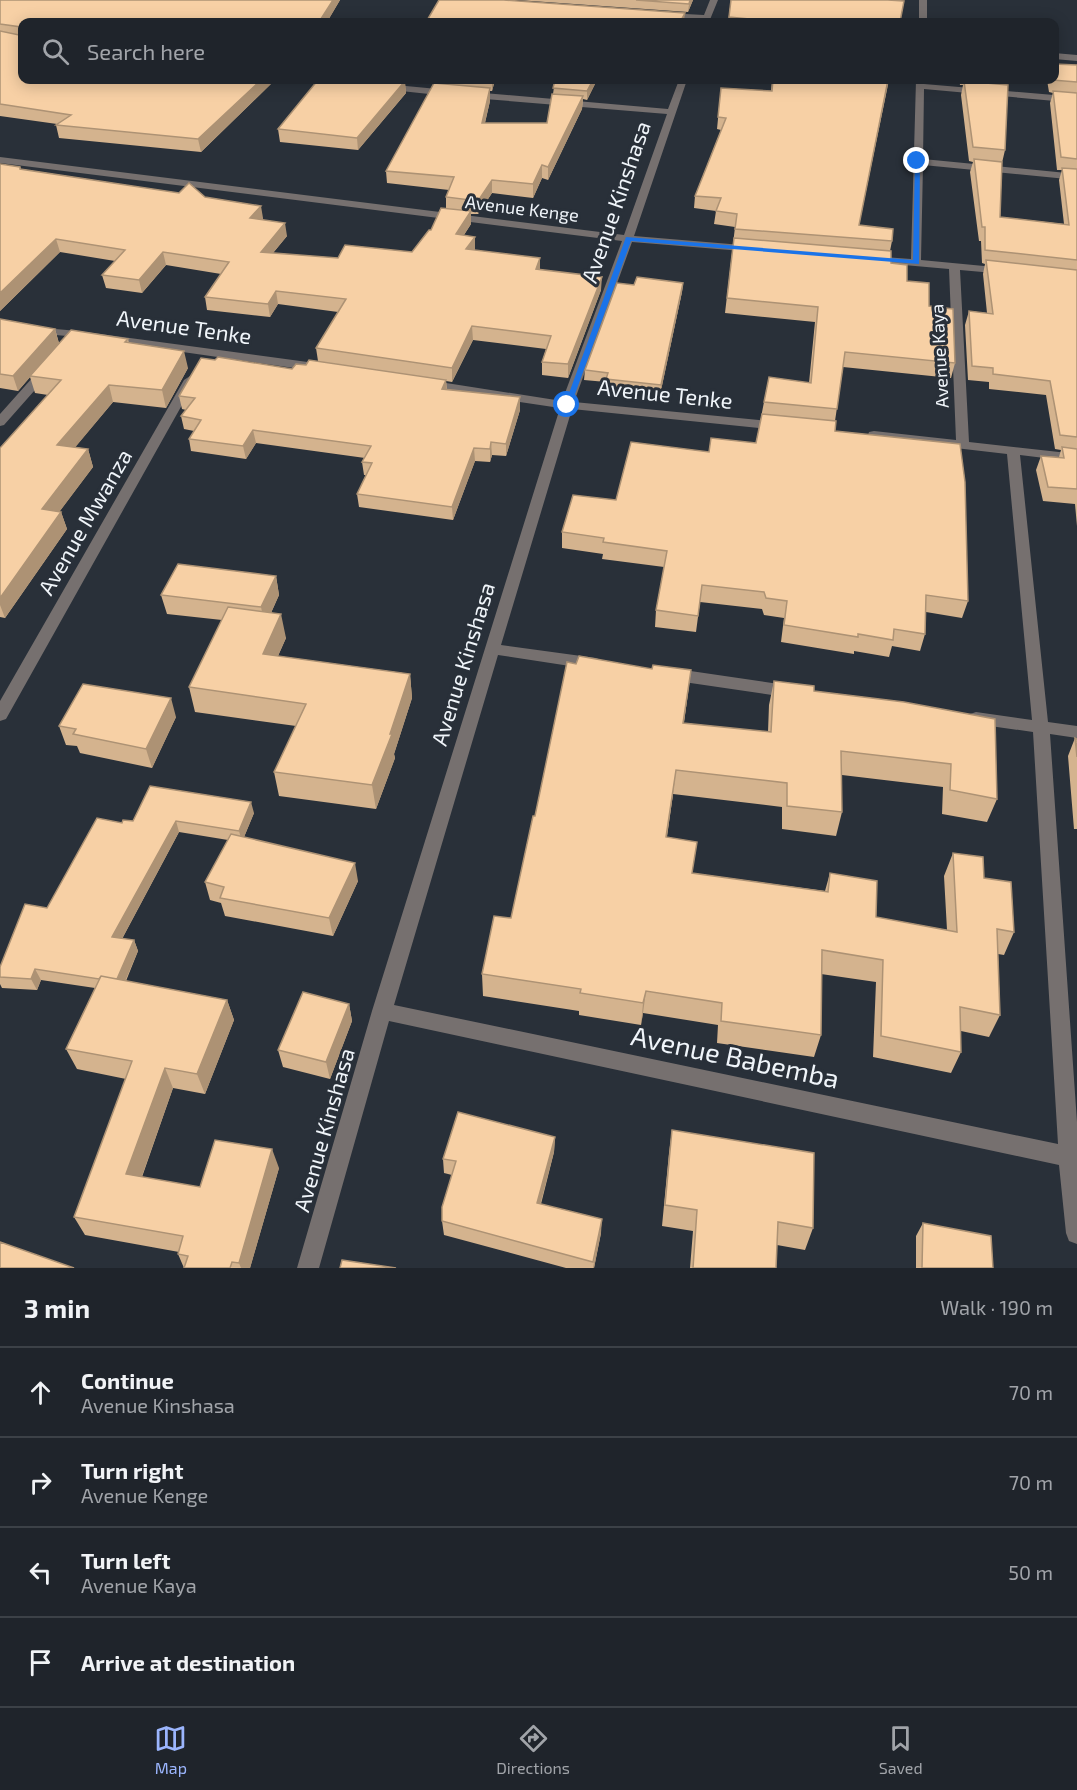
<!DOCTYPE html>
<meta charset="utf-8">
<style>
:root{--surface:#1f242b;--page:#2c3037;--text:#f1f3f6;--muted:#a1a4a9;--line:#3c4147;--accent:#9bb5fd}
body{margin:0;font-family:"Exo 2",sans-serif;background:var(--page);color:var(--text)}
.stop{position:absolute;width:18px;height:18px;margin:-14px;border:4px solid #1a73e8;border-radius:50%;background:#fff}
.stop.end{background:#1a73e8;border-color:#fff;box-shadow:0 2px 6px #0008}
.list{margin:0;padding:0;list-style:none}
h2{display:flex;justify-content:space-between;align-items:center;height:78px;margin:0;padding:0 24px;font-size:26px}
h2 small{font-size:20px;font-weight:400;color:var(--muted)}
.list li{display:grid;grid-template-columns:39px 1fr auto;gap:18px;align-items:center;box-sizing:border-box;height:90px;padding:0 24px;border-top:2px solid var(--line)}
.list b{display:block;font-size:22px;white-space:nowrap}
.list p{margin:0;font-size:20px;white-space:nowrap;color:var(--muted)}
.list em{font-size:20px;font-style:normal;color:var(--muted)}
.icon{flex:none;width:33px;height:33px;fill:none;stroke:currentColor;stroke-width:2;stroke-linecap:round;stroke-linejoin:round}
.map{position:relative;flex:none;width:1077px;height:1268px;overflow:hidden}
.search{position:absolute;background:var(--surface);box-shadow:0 3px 15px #0003;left:18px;right:18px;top:18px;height:66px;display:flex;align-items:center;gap:15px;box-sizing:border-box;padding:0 21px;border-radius:12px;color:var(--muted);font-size:22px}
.sheet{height:438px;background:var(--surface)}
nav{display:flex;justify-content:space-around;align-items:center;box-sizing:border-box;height:84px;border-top:2px solid var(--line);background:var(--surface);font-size:16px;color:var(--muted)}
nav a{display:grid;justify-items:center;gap:3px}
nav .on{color:var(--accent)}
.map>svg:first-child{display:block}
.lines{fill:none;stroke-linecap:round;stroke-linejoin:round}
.street{fill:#76706f;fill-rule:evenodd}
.wall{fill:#d4b38e}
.shaded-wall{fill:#ad9274}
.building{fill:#f7d0a5;stroke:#ad9274;stroke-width:1.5}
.route{fill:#1a73e8}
.labels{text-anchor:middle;stroke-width:6;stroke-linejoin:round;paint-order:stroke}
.far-street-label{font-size:18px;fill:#f0f5fa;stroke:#293039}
.street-label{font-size:22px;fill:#f0f5fa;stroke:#293039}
.near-street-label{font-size:27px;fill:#f0f5fa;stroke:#293039}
</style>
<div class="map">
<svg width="1077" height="1268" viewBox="0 0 1077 1268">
<rect width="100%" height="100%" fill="#293039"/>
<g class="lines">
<path class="street" d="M710,0H718L709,22L662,15L666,13L704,15Z
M919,0H927V22H919Z
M1054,53L1077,55V61L1054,59Z
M679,80H687L634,236L754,246L759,249L754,252L632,242L574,402L779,422L785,426L779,430L572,409L501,645L596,658L601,660L604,664L601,668L596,670L498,655L394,1005L1058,1144L1033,732L976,724L970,722L968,718L970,714L976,712L1032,720L1007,454L869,438L868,435L869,432L874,431L956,440L949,269L870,262L865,259L870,256L911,259L916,80H924V84L1077,97V103L924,89L923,159L1077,174V180L923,165L921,260L1005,268L1010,271L1005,274L960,270L969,442L1077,454V462L1020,455L1048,722L1077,726V738L1050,734L1077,1122V1244L1069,1241L1066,1233L1059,1165L389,1021L319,1268H297L372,1011L560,408L427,388L421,384L427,380L562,401L622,241L0,163V157L624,235L667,114L472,98L468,95L472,92L668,109Z
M385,84L448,90L452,93L448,96L382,89V85Z
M0,324L78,331L315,363L321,367L315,371L78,337L0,330Z
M46,366L52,370L50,373L4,425L0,426V414L42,367Z
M190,376L196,380L6,719L0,721V701L184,380Z
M670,668L792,686L798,688L800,692L798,696L792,698L670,680L665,678L662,674L665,670Z"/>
</g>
<path class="wall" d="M0,0H340L327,22L22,80H275L201,152L59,138L56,125L57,124L0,116Z
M517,0H693L688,12Z
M731,0L900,22H728Z
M1077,65V526L1075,504L1043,501L1036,470L1041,456L1059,457L1061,450L1055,449L1046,395L989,389V382L968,380L965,325L969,311L987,313L983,274L985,264L982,263L981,241H979L970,172L973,162L969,161L961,95L963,85H960L959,80H1007L1006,84L1005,150L1002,163L1000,217L1064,224L1059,180L1062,170H1057L1050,103L1053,93L1049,92L1047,80H1054Z
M318,80H417L413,84H405L406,93L358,150L280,142L278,129Z
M439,80H495L492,91H490V101L485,123H547L553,94L555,80H597L587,100L583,99L582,109L548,180L542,178L533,198L492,193L478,214H471V224L464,235L475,250L540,270L601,290L568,378L542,375V362L546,349L473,340L452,382L446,381L447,390L520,410L506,456L492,455L490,462L475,461L453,520L359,507L357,494L366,475H364L362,462L365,458L256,443L246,459L191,451L189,439L194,431L184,429L181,416L186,410L182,409L179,396L215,360L292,369L318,361L316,348L338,312L278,304L270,317L207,310L205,297L221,274L166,265L142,293L106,288L102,275L115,261L60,252L0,311L20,167L21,169L205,197L263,218L262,220L287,236L273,253L338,258L412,252L431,230L446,208V197L449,190L387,183L386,171L440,84Z
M772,80H889L859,225L892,241L890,251L891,263L929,306L955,363L951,378L843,367L835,421V431L968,601L962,618L926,612L925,634L920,651L892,646L889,657L854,651V654L781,642L784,618L764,615L762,609L700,602L696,632L655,627L656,610L664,567L602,559L603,554L562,548V532L616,500L709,452L756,443L764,402L809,383L815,322L725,313L735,227L714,224L716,211L694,208L695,196L721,130L717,129L721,88L771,91Z
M683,283L682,292L660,395L606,388V382L584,380L585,370L634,285Z
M0,319L55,329L59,343L128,339L129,343L188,368L166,408L113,402L75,447L88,449L93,467L59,512H61L67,529L5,618L0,617V448L48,395L35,393L30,377L18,391L0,388Z
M276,576L279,595L271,613L286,638L278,656L410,674L412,698L394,754L395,758L376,809L279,796L274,772L296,726L195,712L189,687L222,620L167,614L161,595Z
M576,664L652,669L691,670L684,723L768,732L769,705L774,681L814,691L904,702L997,799L987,822L942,814L943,787L842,775V812L836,836L782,829V807L673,794L667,837L692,873L825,891L830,873L876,917L947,930L944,876L953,853L984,878L1014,932L1004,955L998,954L1000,1015L989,1037L961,1031V1052L951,1073L873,1057L876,982L821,974V1035L814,1057L717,1043L718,1025L643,1013L641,1025L579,1015V1011L483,996L482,974L511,918L535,816Z
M176,717L152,768L80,753L77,746L66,745L59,726Z
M1075,738L1077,739V829H1074L1068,756Z
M254,813L244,837L358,881L333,936L225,916L221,903L210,900L205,882L228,840L179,832L122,939L134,940L138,951L126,981L227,1000L234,1020L205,1094L173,1088L142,1177L200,1187L279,1168L250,1268H184L178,1254L179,1252L85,1235L74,1217L126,1079L77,1069L66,1049L95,988L41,980L37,990L2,988L0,984V967L47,908L122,823L133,821Z
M349,1004L352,1021L330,1079L283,1067L278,1050Z
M672,1130L813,1228L805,1250L777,1245L776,1268H690L693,1231L662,1226L669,1153Z
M555,1137L554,1152L541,1204L601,1233L594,1268H566L444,1235L442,1221L452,1175L444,1173L443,1159Z
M923,1223L993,1268H916V1236Z"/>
<path class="shaded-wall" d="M333,0H340L327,22H319Z
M690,0H693L688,12L689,4Z
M685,13L684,21L683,22H680Z
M261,80H275L201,152L198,139Z
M493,80H495L492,91V82Z
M593,80H597L587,100V91Z
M405,81L406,93L358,150L357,138Z
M490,88V101L482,135V123Z
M583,96L582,109L548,180V167Z
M542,165V178L533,198V184Z
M492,180V193L478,214V201Z
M261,206L263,218L252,231L250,218Z
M471,211V224L456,247V234Z
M285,223L287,236L263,265L261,252Z
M475,237V250L466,249Z
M56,239L60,252L0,311V293Z
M163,252L166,265L142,293L139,280Z
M540,258V271L536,269Z
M602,277L601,290L568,378V364Z
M683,283L682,292L660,395L661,385Z
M276,291L278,304L270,317L268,304Z
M472,326L473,340L452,382V368Z
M55,329L59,344L18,391L13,376Z
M184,351L188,368L166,408L162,390Z
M446,380L447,393L442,389Z
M109,385L113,402L63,462L57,445Z
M520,397V410L506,456V444Z
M253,430L256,443L246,459L243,446Z
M491,442L492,455L490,462V449Z
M474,448L475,461L453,520L452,507Z
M88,449L93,467L48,527L42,509Z
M61,512L67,529L5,618L0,605V598Z
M276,576L279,595L265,626L261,607Z
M281,614L286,638L268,678L263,654Z
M691,670L688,694L680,747L683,723Z
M410,674L412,698L394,754L395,758L376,809L372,785Z
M171,698L176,717L152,768L146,749Z
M676,770L673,794L663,860L666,837Z
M251,802L254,813L242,842L239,831Z
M176,821L179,832L117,948L112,937Z
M355,863L358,881L333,936L329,918Z
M134,940L138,951L120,993L116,982Z
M35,969L41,980L37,990L31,979Z
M646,991L643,1013L641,1025L643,1003Z
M227,1000L234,1020L205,1094L197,1074Z
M349,1004L352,1021L330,1079L326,1062Z
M165,1068L173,1088L136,1193L126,1174Z
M555,1137L554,1152L537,1217V1203Z
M272,1149L279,1168L250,1268H241L239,1263Z
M602,1219L601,1233L594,1268H593Z"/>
<path class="building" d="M0,0H333L319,22H22V80H261L198,139L56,125L71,115L0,104V31L19,35L21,33V27L0,24Z
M439,0H504L685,13L680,22H426Z
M636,0H690L689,4Z
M731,0H888L904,1L900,22H759V20L729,17Z
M1054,64L1077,65V82L1052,80H1054Z
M318,80H390L405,81L357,138L278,129Z
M458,80H493L492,82Z
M555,80H593L587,91L553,88Z
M773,80H888L859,225L893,229L892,241L735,229L737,214L716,211L721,198L695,196L726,118L718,117L721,88L772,91Z
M964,81L1008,85L1005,150L973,147Z
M434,83L490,88L482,123H547L552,94L583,96L548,167L542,165L533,184L492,180L478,201L446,197L454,177L386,171Z
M1053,91L1077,93V159L1061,157Z
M974,159L1002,162L1000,217L1069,225L1062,168L1077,169V260L985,250V227H982Z
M0,164L20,167V169L179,193L189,183L205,197L261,206L250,218L285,223L261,252L338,258L345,245L412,252L429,230H431L441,208L471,211L456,234L475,237L466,249L540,258L536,269L602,277L568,364L542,362L551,336L472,326L452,368L316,348L346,299L276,291L268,304L205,297L229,262L163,252L139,280L102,275L125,250L56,239L0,293Z
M734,238L891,251V263L907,265V281L929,283V306L953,309L955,363L845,352L837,409L764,402L769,377L811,383L818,307L727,298Z
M986,260L1077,270V437L1060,435L1050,381L993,374V368L972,366L969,311L993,314Z
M637,277L683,283L661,385L606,379L608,373L585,370L617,283L634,285Z
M0,319L55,329L13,376L0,374Z
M71,330L128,339L125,342L184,351L162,390L109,385L57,445L88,449L42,509L61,512L0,598V448L61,380L30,376Z
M218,357L292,369L296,364L306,365L309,360L446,380L442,389L520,397L506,444L491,442L490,449L474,448L452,507L357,494L372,463L362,462L371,446L253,430L243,446L189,439L201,420L181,416L195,398L179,396L201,358L215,360Z
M762,414L836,421L835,431L960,444L965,482L968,601L926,595L925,634L894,629L893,640L858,634V637L784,625L787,601L766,598L764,592L702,585L698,616L656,610L667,551L603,542L604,538L562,532L573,495L616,500L631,442L709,452L711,438L756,443Z
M1062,447L1077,449V489L1048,487L1041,456L1064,458Z
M178,564L276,576L261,607L161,595Z
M228,607L281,614L263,654L410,674L390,734H392L372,785L274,772L306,704L189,687Z
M579,656L652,669L653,665L691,670L683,723L771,732L774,681L814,686V691L904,702L995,719L997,799L950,790L951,764L841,751L842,812L787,806V783L676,770L666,837L697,842L692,873L828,892L830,873L877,881L876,917L957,932L953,853L983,857L984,878L1011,882L1014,932L997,929L1000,1015L960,1007L961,1052L881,1036L883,960L822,950L821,1035L721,1021L722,1003L646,991L643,1003L580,993L581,989L482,974L494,916L511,918L533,816H535L567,662L576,664Z
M83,684L171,698L146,749L73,734L76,729L59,726Z
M1075,738L1077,739V757Z
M150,786L251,802L239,831L176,821L112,937L134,940L117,979L101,976L99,979L35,969L31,979L0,977V967L25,904L47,908L97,818L122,823L123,820L133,821Z
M231,834L355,863L329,918L220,898L224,887L205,882Z
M101,976L227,1000L197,1074L165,1068L126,1174L200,1187L215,1140L272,1149L239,1263L232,1262L230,1268H184L188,1256L178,1254L183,1236L74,1217L132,1061L66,1049Z
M303,992L349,1004L326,1062L278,1050Z
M458,1112L555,1137L537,1203L602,1219L593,1262L442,1221V1207L456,1161L443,1159Z
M672,1130L814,1153L813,1228L778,1222L776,1268H693L697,1210L665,1205Z
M923,1223L991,1236L993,1268H922Z
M0,1242L74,1268H0Z
M342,1260L396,1268H340Z"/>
<path class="route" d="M915,159L920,161L919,264L631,241L571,405L564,407L626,237L913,260Z"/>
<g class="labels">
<g class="far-street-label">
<text transform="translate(522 209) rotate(7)" y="6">Avenue Kenge</text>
<text transform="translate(940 356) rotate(-93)" y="6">Avenue Kaya</text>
</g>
<g class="street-label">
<text transform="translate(616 202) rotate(-71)" y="8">Avenue Kinshasa</text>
<text transform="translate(184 327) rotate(8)" y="8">Avenue Tenke</text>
<text transform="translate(665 394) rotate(6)" y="8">Avenue Tenke</text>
<text transform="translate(85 522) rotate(-60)" y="8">Avenue Mwanza</text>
<text transform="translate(463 664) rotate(-73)" y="8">Avenue Kinshasa</text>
<text transform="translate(324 1130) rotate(-74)" y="8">Avenue Kinshasa</text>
</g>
<g class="near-street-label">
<text transform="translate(735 1058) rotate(12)" y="9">Avenue Babemba</text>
</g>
</g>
</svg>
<div class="stop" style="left:567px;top:405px"></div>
<div class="stop end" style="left:917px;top:161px"></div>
<div class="search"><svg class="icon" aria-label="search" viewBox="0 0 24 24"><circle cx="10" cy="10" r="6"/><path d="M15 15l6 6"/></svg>Search here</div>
</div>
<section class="sheet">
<h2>3 min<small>Walk · 190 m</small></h2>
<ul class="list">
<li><svg class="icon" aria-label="ahead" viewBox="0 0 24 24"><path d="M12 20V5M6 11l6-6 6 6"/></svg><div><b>Continue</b><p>Avenue Kinshasa</p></div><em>70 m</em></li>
<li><svg class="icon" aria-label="right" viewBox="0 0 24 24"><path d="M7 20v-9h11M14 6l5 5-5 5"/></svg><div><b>Turn right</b><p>Avenue Kenge</p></div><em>70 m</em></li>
<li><svg class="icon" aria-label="left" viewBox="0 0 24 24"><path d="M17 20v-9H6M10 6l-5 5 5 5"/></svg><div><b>Turn left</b><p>Avenue Kaya</p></div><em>50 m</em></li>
<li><svg class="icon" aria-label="arrive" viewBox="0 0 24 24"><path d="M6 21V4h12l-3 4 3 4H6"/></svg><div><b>Arrive at destination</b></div></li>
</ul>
</section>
<nav>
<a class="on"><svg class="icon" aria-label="map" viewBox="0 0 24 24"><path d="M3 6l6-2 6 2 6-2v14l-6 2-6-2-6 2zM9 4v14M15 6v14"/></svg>Map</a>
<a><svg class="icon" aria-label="directions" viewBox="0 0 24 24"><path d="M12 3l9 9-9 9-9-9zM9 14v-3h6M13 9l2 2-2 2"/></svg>Directions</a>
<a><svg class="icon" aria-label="saved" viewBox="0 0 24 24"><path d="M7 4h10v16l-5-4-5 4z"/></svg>Saved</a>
</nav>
